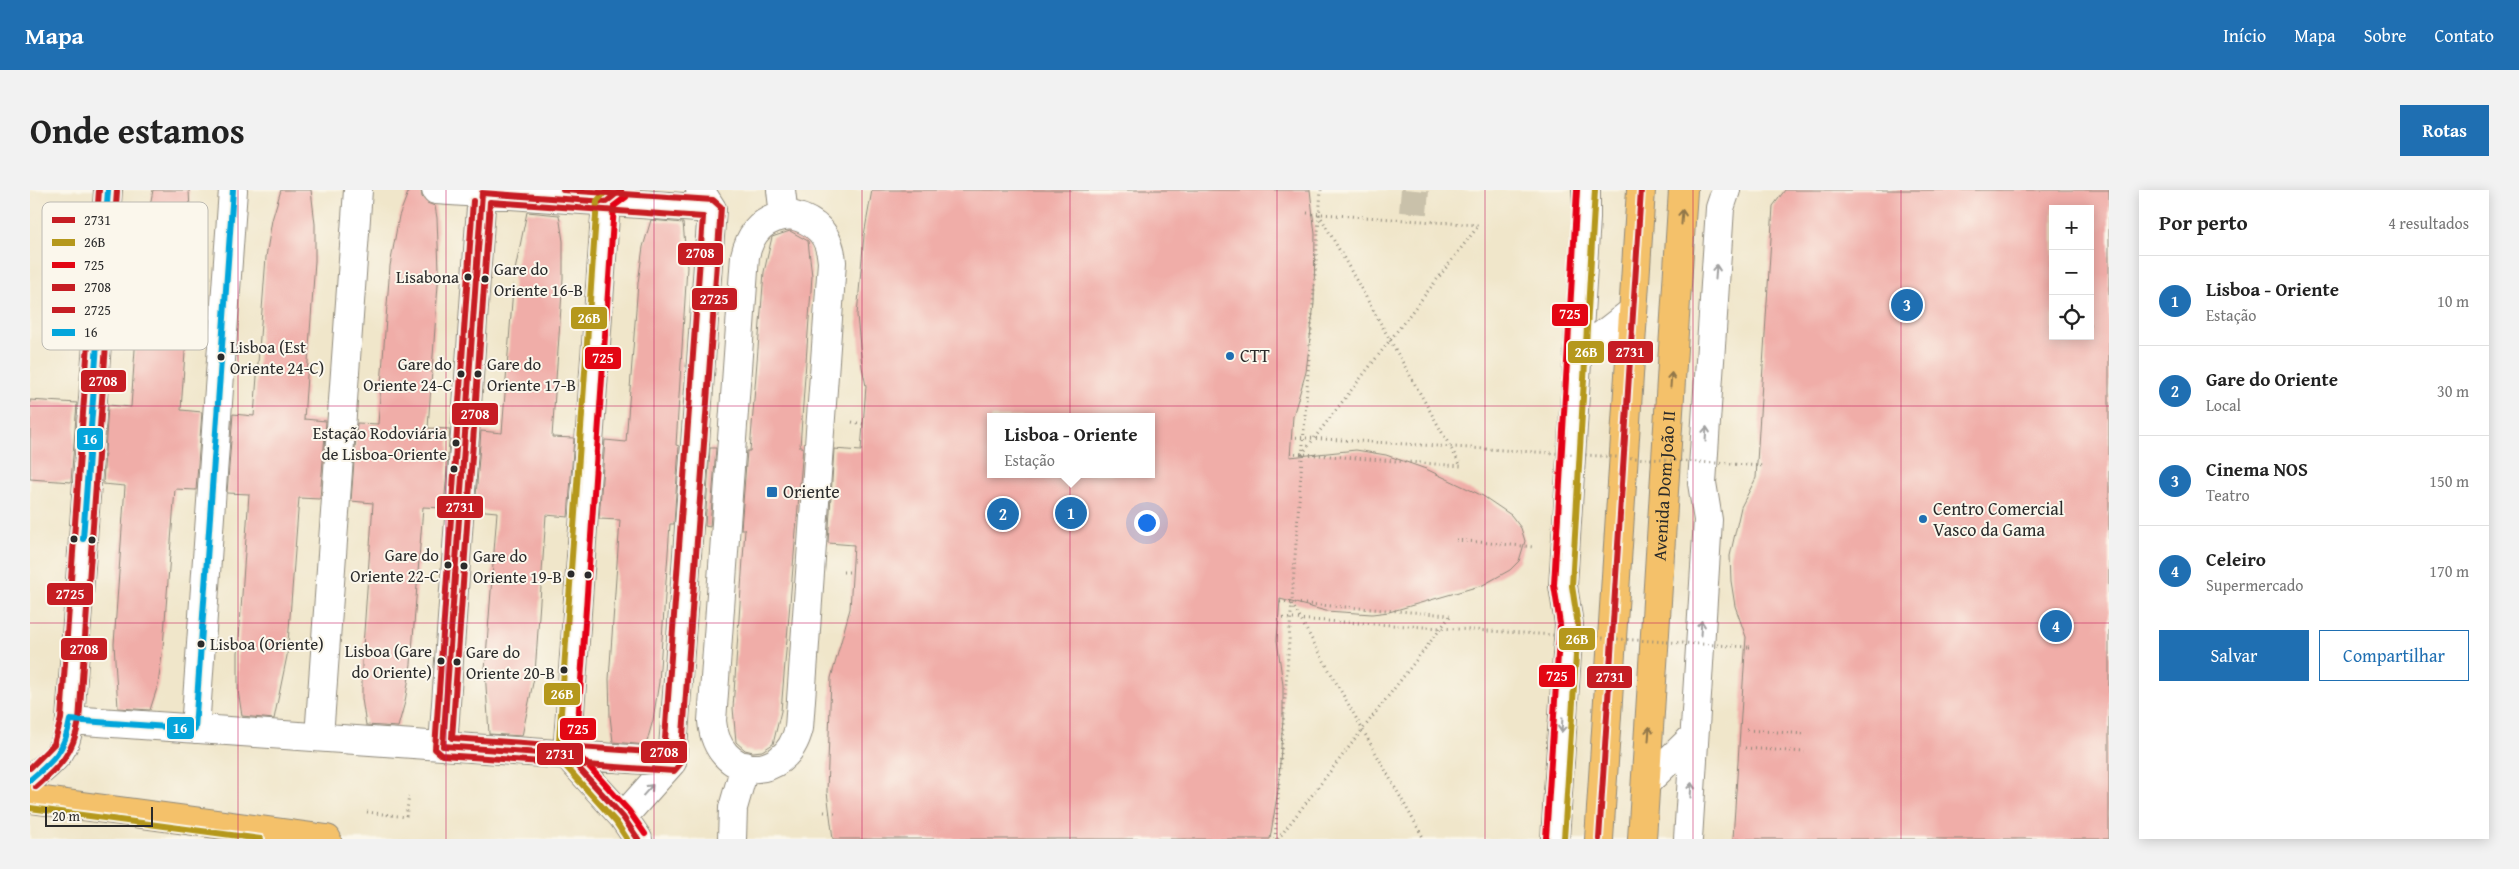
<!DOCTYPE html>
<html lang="pt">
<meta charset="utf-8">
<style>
:root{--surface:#fff;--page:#f2f2f2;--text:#222;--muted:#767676;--line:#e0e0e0;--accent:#1f6fb2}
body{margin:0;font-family:"Gentium Book Plus",serif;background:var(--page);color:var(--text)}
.controls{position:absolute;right:15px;top:15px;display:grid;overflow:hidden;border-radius:0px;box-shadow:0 2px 12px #0003}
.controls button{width:45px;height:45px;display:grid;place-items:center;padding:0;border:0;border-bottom:1px solid var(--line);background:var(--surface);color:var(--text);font:25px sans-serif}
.scale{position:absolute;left:15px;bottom:12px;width:108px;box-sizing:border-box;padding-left:5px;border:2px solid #2b2b2b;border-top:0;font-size:14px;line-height:18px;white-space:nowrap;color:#2b2b2b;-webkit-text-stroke:4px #fbf7ec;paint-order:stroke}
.you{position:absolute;left:1116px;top:332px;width:18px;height:18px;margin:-12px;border:4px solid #fff;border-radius:50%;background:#1a73e8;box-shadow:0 0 0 8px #1a73e833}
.badge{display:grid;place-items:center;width:32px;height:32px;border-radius:50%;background:var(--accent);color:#fff;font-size:16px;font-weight:700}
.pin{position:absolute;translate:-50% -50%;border:2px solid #fff;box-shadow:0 1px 5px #0006}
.popup{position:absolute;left:957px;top:223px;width:168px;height:65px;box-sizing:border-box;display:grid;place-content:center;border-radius:0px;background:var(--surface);filter:drop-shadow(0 1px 4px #0005);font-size:16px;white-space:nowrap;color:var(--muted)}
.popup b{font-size:19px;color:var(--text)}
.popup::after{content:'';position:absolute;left:50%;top:100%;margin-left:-10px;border:10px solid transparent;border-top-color:var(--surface)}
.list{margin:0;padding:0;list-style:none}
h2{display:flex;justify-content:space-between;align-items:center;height:65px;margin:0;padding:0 20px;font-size:21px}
h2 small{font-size:16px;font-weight:400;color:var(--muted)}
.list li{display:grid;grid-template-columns:32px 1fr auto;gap:15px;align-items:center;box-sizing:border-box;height:90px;padding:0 20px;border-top:1px solid var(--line)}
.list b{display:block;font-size:19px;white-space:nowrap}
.list p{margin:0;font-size:16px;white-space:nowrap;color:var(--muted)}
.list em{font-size:16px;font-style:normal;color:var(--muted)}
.actions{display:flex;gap:10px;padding:15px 20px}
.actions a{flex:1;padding:11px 0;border:1px solid var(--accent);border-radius:0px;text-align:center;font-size:18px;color:var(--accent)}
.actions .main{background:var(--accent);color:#fff}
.icon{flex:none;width:28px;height:28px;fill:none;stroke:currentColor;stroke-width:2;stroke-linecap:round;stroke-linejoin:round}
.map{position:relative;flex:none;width:2079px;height:649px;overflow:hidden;border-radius:0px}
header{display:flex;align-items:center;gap:30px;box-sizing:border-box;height:70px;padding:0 25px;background:var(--accent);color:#fff}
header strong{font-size:24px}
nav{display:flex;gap:28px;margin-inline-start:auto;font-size:18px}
.intro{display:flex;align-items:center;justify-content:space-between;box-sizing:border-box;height:120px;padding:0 30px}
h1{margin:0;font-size:35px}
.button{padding:12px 22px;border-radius:0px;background:var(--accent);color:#fff;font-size:18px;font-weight:700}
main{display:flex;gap:30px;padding:0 30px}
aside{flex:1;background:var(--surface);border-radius:0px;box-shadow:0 2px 12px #0003}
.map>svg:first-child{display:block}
.building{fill:#f0ada8;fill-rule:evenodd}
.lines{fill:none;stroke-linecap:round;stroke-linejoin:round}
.minor-tunnel{stroke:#c9c1aa;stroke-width:28;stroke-dasharray:28 14;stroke-linecap:butt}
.minor-casing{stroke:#8e887a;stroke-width:30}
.major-casing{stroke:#8e887a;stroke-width:30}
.path{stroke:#8e887a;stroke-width:3;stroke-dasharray:1 4;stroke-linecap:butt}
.minor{stroke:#fff;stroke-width:28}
.major{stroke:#f4c16a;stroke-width:28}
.path-bridge{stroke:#8e887a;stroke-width:3;stroke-dasharray:1 4;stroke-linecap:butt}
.bus-1-casing{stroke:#fbf7ec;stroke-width:10}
.bus-2-casing{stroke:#fbf7ec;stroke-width:10}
.bus-3-casing{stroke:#fbf7ec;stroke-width:10}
.bus-4-casing{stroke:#fbf7ec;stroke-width:10}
.bus-5-casing{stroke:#fbf7ec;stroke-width:10}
.bus-6-casing{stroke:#fbf7ec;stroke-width:10}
.bus-1{stroke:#c61d23;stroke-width:6}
.bus-2{stroke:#b5981c;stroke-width:6}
.bus-3{stroke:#e30613;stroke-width:6}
.bus-4{stroke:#c61d23;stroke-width:6}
.bus-5{stroke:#c61d23;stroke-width:6}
.bus-6{stroke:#04a5db;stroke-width:6}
.oneway{stroke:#90764a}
.oneway2{stroke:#a0a0a0}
.grid{fill:none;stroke:#c2185b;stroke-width:1;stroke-opacity:0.55}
.bus-dot{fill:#2b2b2b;stroke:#fbf7ec;stroke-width:2}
.poi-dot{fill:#1f6fb2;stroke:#fbf7ec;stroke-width:2}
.labels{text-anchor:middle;stroke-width:4;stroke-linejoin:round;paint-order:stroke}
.bus-label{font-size:17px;fill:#2b2b2b;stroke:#fbf7ec;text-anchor:start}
.poi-label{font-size:18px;fill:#2b2b2b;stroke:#fbf7ec;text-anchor:start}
.street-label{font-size:18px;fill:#2b2b2b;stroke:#fbf7ec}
.key{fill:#fbf7ec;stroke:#bdbab2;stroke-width:1}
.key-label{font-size:14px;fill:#2b2b2b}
.line-badge{stroke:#fbf7ec;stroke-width:2}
.badge-label{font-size:14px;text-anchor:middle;font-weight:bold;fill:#fff}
</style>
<header>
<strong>Mapa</strong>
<nav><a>Início</a><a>Mapa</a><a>Sobre</a><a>Contato</a></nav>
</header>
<div class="intro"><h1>Onde estamos</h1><a class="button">Rotas</a></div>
<main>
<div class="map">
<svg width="2079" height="649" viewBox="0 0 2079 649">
<rect width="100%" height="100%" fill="#fbf7ec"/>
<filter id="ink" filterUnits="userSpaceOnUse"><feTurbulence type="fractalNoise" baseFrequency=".02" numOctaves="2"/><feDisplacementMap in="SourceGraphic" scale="10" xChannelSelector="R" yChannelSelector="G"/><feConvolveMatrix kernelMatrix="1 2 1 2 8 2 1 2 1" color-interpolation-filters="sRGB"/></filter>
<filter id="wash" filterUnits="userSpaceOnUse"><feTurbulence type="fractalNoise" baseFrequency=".0096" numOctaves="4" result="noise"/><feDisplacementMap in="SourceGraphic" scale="20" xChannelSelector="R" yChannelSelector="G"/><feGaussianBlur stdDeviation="1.12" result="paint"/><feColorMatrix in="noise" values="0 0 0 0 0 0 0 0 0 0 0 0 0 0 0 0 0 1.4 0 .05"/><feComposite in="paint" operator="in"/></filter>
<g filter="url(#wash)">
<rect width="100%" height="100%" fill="#f0e6ca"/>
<g id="blocks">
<path class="building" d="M123,0H159L162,62L151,220L172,222L166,300L145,299L133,457L128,495L120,520L88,518L84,454L95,296L73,294L78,215L101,217L112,58Z
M251,0H281L285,34V71L274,229L296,231L290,309L269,308L257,466L244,529L212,526L208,500V463L219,304L197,303L203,224L224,226L236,67L242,30Z
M379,0H391L392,7L397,13L405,16L407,28L409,80L398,238L420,239L414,318L393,317L381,474L375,512L368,537L336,535L332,509V471L343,313L321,311L327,233L348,234L360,76L369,26Z
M842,0H1280L1285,44L1284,113L1276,182L1263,226L1260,267L1326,260L1356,265L1396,279L1453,306L1481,325L1491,338L1495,351L1489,371L1480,380L1453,395L1359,422L1342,424L1296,421L1250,409L1247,450L1253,495V529L1248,600L1240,649H803L797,602L801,488L820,419L824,355L798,353L804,259L831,261L836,196L832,177L827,125L834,45ZM961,227H1121V284H961Z
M1755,0H2079V649H1703L1716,447L1705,416L1701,391L1700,366L1711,317L1726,288L1743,16ZM2023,19H2060V146H2023Z
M497,22L529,25L533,51V88L522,247L544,248L538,327L516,325L505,483L492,546L459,544L455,480L467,322L445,320L451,241L472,243L484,85Z
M621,30L653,33L657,77L646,255L649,256L644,334H640L629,492L623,530L616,555L583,552L580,526L579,489L590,330L569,329L575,250L596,252L608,93L613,57Z
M760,41L778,51L782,86L770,257H773L751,521L743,554L732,561L723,562L715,560L706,552L703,518L715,339H711L717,261H720L734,82L742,47Z
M0,210L47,213L41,292L0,289Z
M680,258H686L680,337L675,336Z"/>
</g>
</g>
<g filter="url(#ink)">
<use href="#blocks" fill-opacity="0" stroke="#8e887a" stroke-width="1"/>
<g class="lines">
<path class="minor-tunnel" d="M1383,23L1385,0"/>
<defs>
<path id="minor" d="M406,0L682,19
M591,0L576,12L537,565L593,627L608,649
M751,0L754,26
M761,25C787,31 800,45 802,72L769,538C755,595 687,590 682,531L715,66C721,40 735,27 761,25Z
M1548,164L1603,121
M40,530L642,572
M165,539L203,0
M289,547L328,0
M413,556L452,3
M0,590C24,569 36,564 40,530L78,0
M1616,593L1664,546
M593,627L642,572L682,19L670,0
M702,649L703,618L715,576
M1525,649L1539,434L1533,396L1556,28V0
M1658,649L1678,330L1672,293L1690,18L1696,0"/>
<g id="major">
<path d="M0,609L297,649"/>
<path d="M1569,649L1611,0"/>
<path id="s1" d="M1612,649L1653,0"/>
</g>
</defs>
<use href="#minor" class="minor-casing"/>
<use href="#major" class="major-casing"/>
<path class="path" d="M1277,23L1448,35
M1289,24L1431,276
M822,232L833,234
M1260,263L1431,276
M1272,264L1449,35
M1426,350L1504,357
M813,382H822
M1250,412L1420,425
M1262,414L1394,649
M1719,457H1721
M1717,540L1776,544
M1715,558L1775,562
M337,622L376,627L379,606
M794,622L805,623
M1245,649L1291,0
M1248,649L1421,425"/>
<use href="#minor" class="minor"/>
<use href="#major" class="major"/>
<path class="path-bridge" d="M1261,247L1734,276
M1248,428L1719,457"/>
<defs>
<path id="bus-1" d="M452,3L576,12L591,0
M413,556L452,3
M413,556L537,565L593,627L608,649
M1569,649L1611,0"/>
<path id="bus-2" d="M577,0L567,11L528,565L531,571L586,632L597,649
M0,618L231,649
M1534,649L1548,435L1542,396L1565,0"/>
<path id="bus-3" d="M596,7L584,16L546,562L599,621L615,644
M1516,648L1530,434L1524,395L1547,0"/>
<path id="bus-4" d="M460,12L673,27L634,563L422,548Z
M6,597C30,576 43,564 49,531L87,1"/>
<path id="bus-5" d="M443,11L405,559L412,565L644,581L651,573L691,17L683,10L533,0
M0,578L24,554L31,529L69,0"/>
<path id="bus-6" d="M53,349L78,0
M0,590C23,571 35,561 40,530L165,539L203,0"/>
</defs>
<use href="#bus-1" class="bus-1-casing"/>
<use href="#bus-2" class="bus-2-casing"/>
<use href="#bus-3" class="bus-3-casing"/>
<use href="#bus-4" class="bus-4-casing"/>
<use href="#bus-5" class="bus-5-casing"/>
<use href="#bus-6" class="bus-6-casing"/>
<use href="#bus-1" class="bus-1"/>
<use href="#bus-2" class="bus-2"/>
<use href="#bus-3" class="bus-3"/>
<use href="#bus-4" class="bus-4"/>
<use href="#bus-5" class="bus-5"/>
<use href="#bus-6" class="bus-6"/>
</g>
<defs><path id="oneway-shaft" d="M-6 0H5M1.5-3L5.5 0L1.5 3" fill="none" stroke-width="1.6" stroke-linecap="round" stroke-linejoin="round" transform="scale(1.25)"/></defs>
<g class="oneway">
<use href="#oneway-shaft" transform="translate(1652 27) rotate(-86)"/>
<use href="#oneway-shaft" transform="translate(1641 190) rotate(-86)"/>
<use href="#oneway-shaft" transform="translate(1619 544) rotate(-86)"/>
</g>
<g class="oneway2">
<use href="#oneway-shaft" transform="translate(1686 82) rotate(-86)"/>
<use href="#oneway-shaft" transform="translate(1676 244) rotate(-86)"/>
<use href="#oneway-shaft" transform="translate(1671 438) rotate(-86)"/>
<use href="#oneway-shaft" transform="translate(1532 535) rotate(94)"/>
<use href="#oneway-shaft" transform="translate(618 600) rotate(-48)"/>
<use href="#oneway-shaft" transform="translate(1661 600) rotate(-86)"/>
</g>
</g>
<path class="grid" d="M208,0V649M416,0V649M624,0V649M832,0V649M1040,0V649M1247,0V649M1455,0V649M1663,0V649M1871,0V649M0,216H2079M0,433H2079"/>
<g class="bus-dot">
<circle cx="438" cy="87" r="4.5"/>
<circle cx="455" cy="89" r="4.5"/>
<circle cx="191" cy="167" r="4.5"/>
<circle cx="431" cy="184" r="4.5"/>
<circle cx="448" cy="184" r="4.5"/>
<circle cx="426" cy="253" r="4.5"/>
<circle cx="424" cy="279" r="4.5"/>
<circle cx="44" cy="349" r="4.5"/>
<circle cx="62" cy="350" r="4.5"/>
<circle cx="418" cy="375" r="4.5"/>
<circle cx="434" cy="376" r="4.5"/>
<circle cx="541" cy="384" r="4.5"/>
<circle cx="558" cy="385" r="4.5"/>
<circle cx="171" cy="454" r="4.5"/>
<circle cx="411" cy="471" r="4.5"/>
<circle cx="427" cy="472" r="4.5"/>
<circle cx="534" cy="480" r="4.5"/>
</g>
<g class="poi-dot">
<circle cx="1200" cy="166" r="5"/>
<rect x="736" y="296" width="12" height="12" rx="2.5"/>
<circle cx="1893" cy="329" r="5"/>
</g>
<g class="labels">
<g class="bus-label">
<text x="464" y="85">Gare do<tspan x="464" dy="21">Oriente 16-B</tspan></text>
<text x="429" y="93" text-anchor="end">Lisabona</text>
<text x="200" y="163">Lisboa (Est<tspan x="200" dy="21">Oriente 24-C)</tspan></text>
<text x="422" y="180" text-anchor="end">Gare do<tspan x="422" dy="21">Oriente 24-C</tspan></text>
<text x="457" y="180">Gare do<tspan x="457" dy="21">Oriente 17-B</tspan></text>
<text x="417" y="249" text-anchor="end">Estação Rodoviária<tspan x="417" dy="21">de Lisboa-Oriente</tspan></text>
<text x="409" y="371" text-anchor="end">Gare do<tspan x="409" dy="21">Oriente 22-C</tspan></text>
<text x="443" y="372">Gare do<tspan x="443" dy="21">Oriente 19-B</tspan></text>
<text x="180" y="460">Lisboa (Oriente)</text>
<text x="402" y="467" text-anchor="end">Lisboa (Gare<tspan x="402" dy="21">do Oriente)</tspan></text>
<text x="436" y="468">Gare do<tspan x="436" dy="21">Oriente 20-B</tspan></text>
</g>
<g class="poi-label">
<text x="1210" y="172">CTT</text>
<text x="753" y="308">Oriente</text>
<text x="1903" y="325">Centro Comercial<tspan x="1903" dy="21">Vasco da Gama</tspan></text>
</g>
<g class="street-label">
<text dy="6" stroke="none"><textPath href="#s1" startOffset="354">Avenida Dom João II</textPath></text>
</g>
</g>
<rect x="12" y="12" width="166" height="148" rx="8" class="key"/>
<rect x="22" y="27" width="23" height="6" fill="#c61d23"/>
<rect x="22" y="49" width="23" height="7" fill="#b5981c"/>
<rect x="22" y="72" width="23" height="6" fill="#e30613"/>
<rect x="22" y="94" width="23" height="7" fill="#c61d23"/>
<rect x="22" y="117" width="23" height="6" fill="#c61d23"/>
<rect x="22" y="139" width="23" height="7" fill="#04a5db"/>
<g class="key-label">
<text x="54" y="35">2731</text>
<text x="54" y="57">26B</text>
<text x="54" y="80">725</text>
<text x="54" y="102">2708</text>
<text x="54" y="125">2725</text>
<text x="54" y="147">16</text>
</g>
<g class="line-badge">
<rect x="647" y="52" width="47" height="24" rx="5" fill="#c61d23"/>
<rect x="661" y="97" width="47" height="24" rx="5" fill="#c61d23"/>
<rect x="1521" y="113" width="38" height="24" rx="5" fill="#e30613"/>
<rect x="540" y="116" width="38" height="24" rx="5" fill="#b5981c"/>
<rect x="1577" y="150" width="47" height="24" rx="5" fill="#c61d23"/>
<rect x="1537" y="150" width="38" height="24" rx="5" fill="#b5981c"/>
<rect x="554" y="156" width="38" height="24" rx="5" fill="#e30613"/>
<rect x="50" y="179" width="47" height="24" rx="5" fill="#c61d23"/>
<rect x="421" y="212" width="48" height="24" rx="5" fill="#c61d23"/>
<rect x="46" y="237" width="28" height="24" rx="5" fill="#04a5db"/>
<rect x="406" y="305" width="48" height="24" rx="5" fill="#c61d23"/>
<rect x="16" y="392" width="48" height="24" rx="5" fill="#c61d23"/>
<rect x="1528" y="437" width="38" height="24" rx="5" fill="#b5981c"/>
<rect x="30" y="447" width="48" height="24" rx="5" fill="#c61d23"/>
<rect x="1508" y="474" width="38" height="24" rx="5" fill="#e30613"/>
<rect x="1556" y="475" width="47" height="24" rx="5" fill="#c61d23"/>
<rect x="513" y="492" width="38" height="24" rx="5" fill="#b5981c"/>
<rect x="136" y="526" width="29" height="24" rx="5" fill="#04a5db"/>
<rect x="529" y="527" width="38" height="24" rx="5" fill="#e30613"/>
<rect x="610" y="550" width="48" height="24" rx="5" fill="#c61d23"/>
<rect x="506" y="552" width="48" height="24" rx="5" fill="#c61d23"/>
</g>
<g class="badge-label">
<text x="670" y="68">2708</text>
<text x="684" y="114">2725</text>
<text x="1540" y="129">725</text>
<text x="559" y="133">26B</text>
<text x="1600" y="167">2731</text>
<text x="1556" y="167">26B</text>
<text x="573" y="173">725</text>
<text x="73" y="196">2708</text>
<text x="445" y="229">2708</text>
<text x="60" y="254">16</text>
<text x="430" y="322">2731</text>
<text x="40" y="409">2725</text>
<text x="1547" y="454">26B</text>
<text x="54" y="464">2708</text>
<text x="1527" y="491">725</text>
<text x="1580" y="492">2731</text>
<text x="532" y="509">26B</text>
<text x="150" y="543">16</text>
<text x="548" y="544">725</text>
<text x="634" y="567">2708</text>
<text x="530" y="569">2731</text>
</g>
</svg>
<div class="controls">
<button>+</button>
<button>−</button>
<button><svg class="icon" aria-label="locate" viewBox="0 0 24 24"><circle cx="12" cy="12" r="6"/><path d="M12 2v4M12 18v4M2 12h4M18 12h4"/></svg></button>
</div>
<div class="scale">20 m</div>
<div class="you"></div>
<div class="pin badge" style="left:1041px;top:323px">1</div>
<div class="popup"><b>Lisboa - Oriente</b>Estação</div>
<div class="pin badge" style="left:973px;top:324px">2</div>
<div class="pin badge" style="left:1877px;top:115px">3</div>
<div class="pin badge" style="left:2026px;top:436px">4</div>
</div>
<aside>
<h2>Por perto<small>4 resultados</small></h2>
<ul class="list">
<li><span class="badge">1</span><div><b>Lisboa - Oriente</b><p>Estação</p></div><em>10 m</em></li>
<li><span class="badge">2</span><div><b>Gare do Oriente</b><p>Local</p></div><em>30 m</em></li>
<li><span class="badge">3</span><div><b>Cinema NOS</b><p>Teatro</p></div><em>150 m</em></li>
<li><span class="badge">4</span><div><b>Celeiro</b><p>Supermercado</p></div><em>170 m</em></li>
</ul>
<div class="actions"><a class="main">Salvar</a><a>Compartilhar</a></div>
</aside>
</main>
